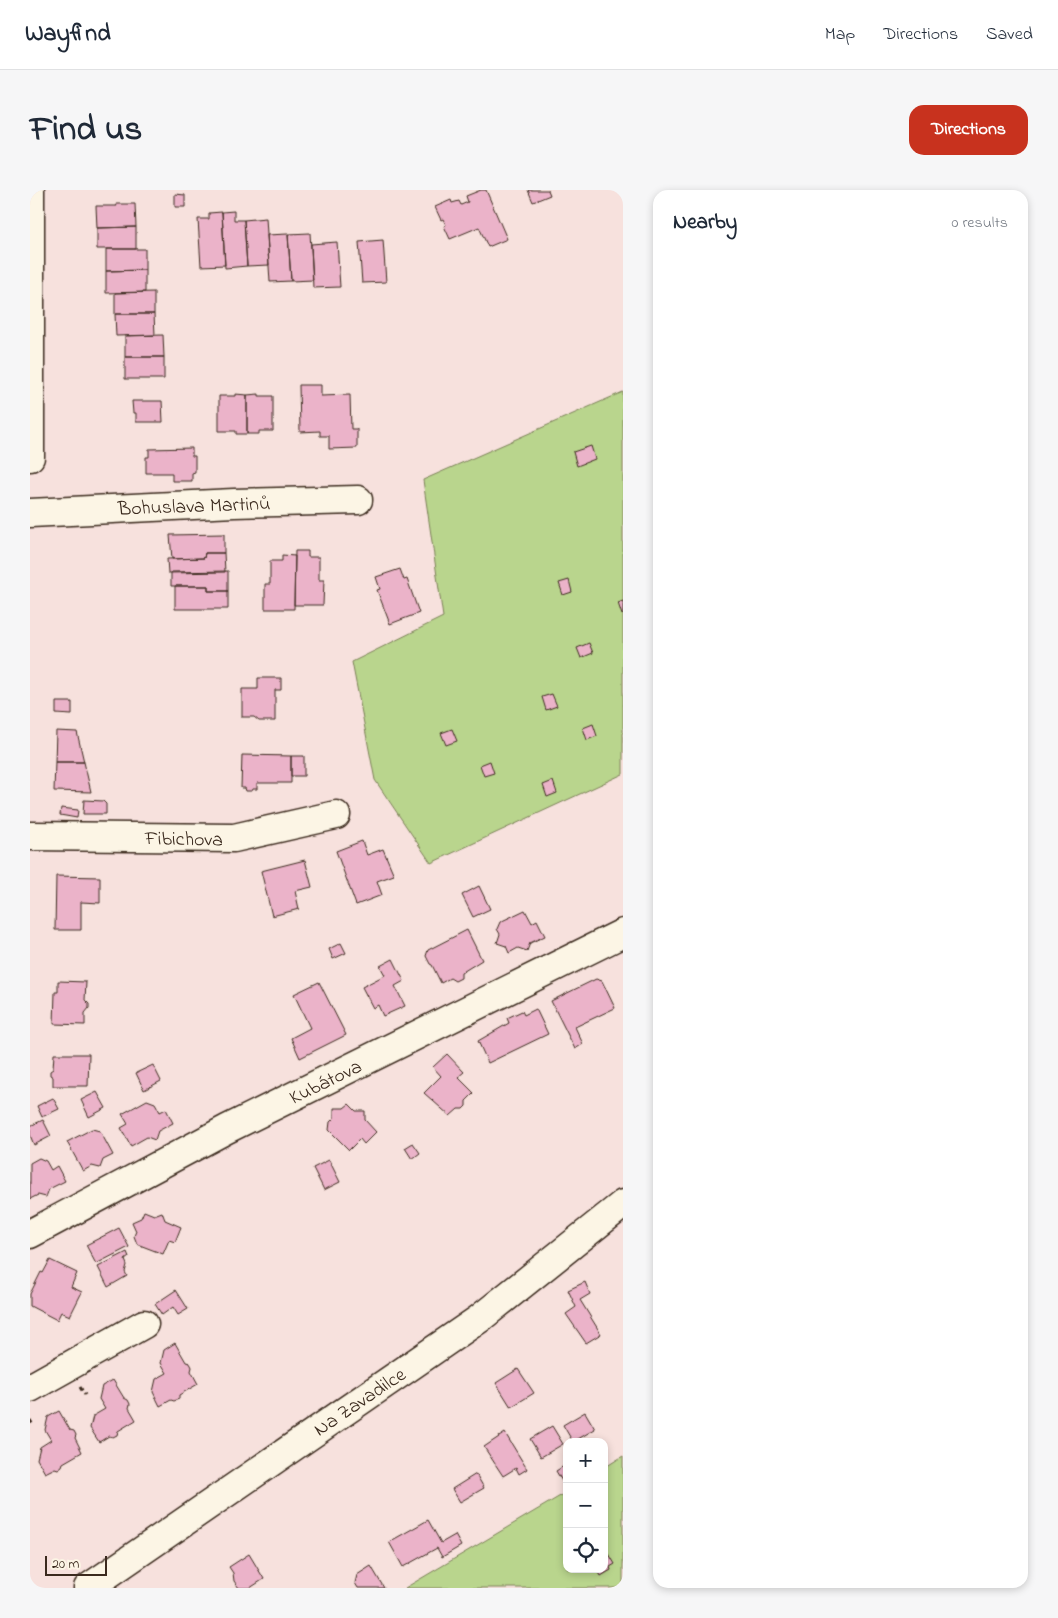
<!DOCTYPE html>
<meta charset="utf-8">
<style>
:root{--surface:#fff;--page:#f6f6f7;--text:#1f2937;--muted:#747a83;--line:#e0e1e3;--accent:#c8321e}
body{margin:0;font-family:"Indie Flower",sans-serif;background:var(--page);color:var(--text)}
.controls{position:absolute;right:15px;bottom:15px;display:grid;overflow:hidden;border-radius:10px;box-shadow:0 2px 8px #0003}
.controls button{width:45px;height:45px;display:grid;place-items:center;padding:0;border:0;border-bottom:1px solid var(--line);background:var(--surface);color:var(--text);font:25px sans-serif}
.scale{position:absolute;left:15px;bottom:12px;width:62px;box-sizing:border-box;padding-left:5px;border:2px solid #3b2a1e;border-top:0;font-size:14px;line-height:18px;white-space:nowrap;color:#3b2a1e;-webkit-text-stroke:4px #fcf5e5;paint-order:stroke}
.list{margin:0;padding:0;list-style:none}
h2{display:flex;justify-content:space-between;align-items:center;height:65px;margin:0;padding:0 20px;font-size:21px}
h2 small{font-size:16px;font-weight:400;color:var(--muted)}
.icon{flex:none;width:28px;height:28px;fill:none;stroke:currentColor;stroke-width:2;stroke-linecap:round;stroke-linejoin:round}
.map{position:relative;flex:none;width:593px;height:1398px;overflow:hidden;border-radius:15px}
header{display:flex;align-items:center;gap:30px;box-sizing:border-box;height:70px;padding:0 25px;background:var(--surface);border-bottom:1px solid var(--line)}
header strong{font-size:24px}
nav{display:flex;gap:28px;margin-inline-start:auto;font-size:18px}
.intro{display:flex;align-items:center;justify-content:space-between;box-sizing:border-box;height:120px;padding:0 30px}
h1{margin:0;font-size:35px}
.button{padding:12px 22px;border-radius:15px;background:var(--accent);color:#fff;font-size:18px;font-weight:700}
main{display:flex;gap:30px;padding:0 30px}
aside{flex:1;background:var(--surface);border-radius:15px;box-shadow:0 2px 8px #0003}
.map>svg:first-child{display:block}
.green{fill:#b9d58d;stroke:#7a8056}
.building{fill:#ebb3c9;stroke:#3b2a1e}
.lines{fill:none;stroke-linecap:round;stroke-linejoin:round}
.minor-casing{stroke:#3b2a1e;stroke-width:31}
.path{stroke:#3b2a1e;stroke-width:3;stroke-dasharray:4 4;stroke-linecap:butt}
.minor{stroke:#fcf5e5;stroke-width:28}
.labels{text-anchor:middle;stroke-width:4;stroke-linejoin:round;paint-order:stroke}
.street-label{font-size:20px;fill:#3b2a1e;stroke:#fcf5e5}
</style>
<header>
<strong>Wayfind</strong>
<nav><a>Map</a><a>Directions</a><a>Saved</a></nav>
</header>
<div class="intro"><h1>Find us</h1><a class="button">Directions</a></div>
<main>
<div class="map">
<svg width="593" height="1398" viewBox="0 0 593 1398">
<rect width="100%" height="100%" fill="#f7e1dd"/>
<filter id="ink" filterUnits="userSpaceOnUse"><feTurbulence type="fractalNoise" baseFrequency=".02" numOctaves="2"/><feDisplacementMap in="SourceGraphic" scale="10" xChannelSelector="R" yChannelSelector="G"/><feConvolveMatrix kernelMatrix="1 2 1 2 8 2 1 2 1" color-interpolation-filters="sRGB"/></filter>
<g filter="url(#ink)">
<path class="green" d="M593,202V584L401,673L345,590L322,472L413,427L393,290Z
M593,1266V1398H375L537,1302V1379H574V1278Z"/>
<path class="building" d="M451,0H456L477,49L458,57L449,37L420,49L414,36L416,35L413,29L411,30L405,17L421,10L422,13L429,11L431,15L438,12L436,6Z
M498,0H518L520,5L503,12Z
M145,4L155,5V17H145Z
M86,14H105L106,37L67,38L66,16H87Z
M204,21V30H214L217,76L195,78L192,22Z
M192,22L195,75L171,76L168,29H179V23Z
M236,28L239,75L217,76L214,30Z
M106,37V59H67V38Z
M280,43L283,90L261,91L258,44Z
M258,44L261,91L240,92L237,45Z
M353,50L356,92L332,93L329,52Z
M307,52L310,97L283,98L281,54Z
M76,59H115V80L76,81Z
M115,80V102L76,103V81Z
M124,102V124H85V103Z
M85,124H124L125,145L86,146Z
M133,145L134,167H95V146Z
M95,167H134V189H95Z
M269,195H291V206L320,205L321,239H327V258L299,259V246H290V241L270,242Z
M205,204L217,205V244H206V241H189V206H205Z
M229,204V206H243V241H229V244H217V205Z
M102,211H132L133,232H106V223H103Z
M561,256L565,269L547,276L543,262Z
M162,258V266H165V282L162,283V291H142V283H116V267H119V259Z
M194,344V363H175L174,368L142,369L140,345Z
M265,361H278V367H289V390H294L293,415H264Z
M175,363H194L195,382L138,383L137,369L174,368Z
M252,365L265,366L264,419H235V394H240V371H252Z
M370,379L374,390L377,389L389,423L360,434L347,400L350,399L346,387Z
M198,381V401H178V396H141V382Z
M539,390L542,402L533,405L529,393Z
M145,396H178V401H198V419H145Z
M593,411V424L592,425L588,413Z
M559,453L563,463L551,468L547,458Z
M228,488H251V500H245V531H229L224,527H212V499H228Z
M522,504L527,516L516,520L512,507Z
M26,512H42V525L26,524Z
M563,534L567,546L557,550L553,538Z
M422,539L427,551L416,555L411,543Z
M26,541L47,542L54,572H25Z
M212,565L261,566V593H227V599H223L222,601H216L215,598H211Z
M261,566H274V586H261Z
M460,571L464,583L454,586L450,575Z
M25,572H54L61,602L24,601Z
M523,591L527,603L517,607L513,595Z
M54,610L73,611L76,614V624H53Z
M31,618L48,620L47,628L30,625Z
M332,651L337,665L353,659L364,685L347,691L352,705L326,715L306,661Z
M275,670L282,697L265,701L269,719L242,726L231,681Z
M26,686L70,687V713L51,712V740H25Z
M449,696L460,719L443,727L432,705Z
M495,720L502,733L507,730L515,746L500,753L497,761L488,758L479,763L476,756L467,753L470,744L467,739L470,732Z
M437,740L452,770L431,783V788L425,791L420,788L411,793L402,775L400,774L396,766L398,760Z
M311,753L316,763L303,769L299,759Z
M363,769L374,791L365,796L375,816L353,826L348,815L343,818L332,797L355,785L350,776Z
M566,789L572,791L585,818L545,837L553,854L545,859L521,811Z
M28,791L56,792L55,810L59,814V818L55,823V835L24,834L25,802H28Z
M289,792L316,845L270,868L261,848L280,838L264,804Z
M506,819L518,844L458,873L448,851L479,833L477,828L492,821L494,825Z
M24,864H59L58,896H23V887L20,885V881L23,879Z
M417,864L434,882L428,887L444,903L436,911V916L433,919H428L420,926L394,903L411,886L403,877Z
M123,875L131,891L114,900L106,883Z
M67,902L76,918L59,927L51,910Z
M23,908L29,919L12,927L7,916Z
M117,910L125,913L130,922L136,919L143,933L128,941L125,950L117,947L101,956L91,938L98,934L92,924Z
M319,914L326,921H335V930L346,942L334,954L330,949L319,960L299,940L300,932L304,928V918H314Z
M13,930L21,946L4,955L0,945V936Z
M62,939L70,941L83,965L73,970L70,978L62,976L53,981L37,952Z
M383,953L390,963L382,969L375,958Z
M9,968L16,971L21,980L27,976L35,991L19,999L16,1007L8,1005L0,1009V973Z
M299,970L310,992L294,1000L283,978Z
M114,1021L124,1025L132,1022L135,1030L151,1037L145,1052L139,1050L133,1064L107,1054L104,1046L106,1041L102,1032L111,1028Z
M89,1038L99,1057L66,1074L56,1055Z
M97,1062L99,1067L95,1070L97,1075L95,1082L97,1086L78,1097L68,1077Z
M20,1070L47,1083L41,1097L52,1102L40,1126L31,1122L27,1130L0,1116V1104L11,1082L13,1083Z
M555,1092L560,1104L550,1110L571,1144L556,1153L536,1124L546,1117L538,1100Z
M146,1100L158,1119L148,1125L143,1117L132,1125L125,1114Z
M145,1153L156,1172L160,1173L162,1177L161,1181L168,1194L149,1205V1209L144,1211L141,1210L130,1216L123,1202L126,1189L137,1183L131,1173L134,1160Z
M488,1179L504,1203L481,1217L466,1193Z
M83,1190L94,1208L98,1210L100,1214L99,1218L106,1230L88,1241L87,1245L83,1247L79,1246L69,1252L60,1238L63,1226L75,1219L69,1209L72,1196Z
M29,1221L40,1240L44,1241L46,1245L45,1248L52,1262L33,1273L32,1276L28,1279L25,1278L15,1283L7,1269L10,1257L21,1250L15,1240L18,1227Z
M555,1222L565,1239L543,1252L533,1235Z
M522,1236L533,1254L511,1267L500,1249Z
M475,1243L497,1279L489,1284L486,1278L473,1286L454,1257Z
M537,1274V1288L532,1291L526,1281Z
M446,1284L454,1298L430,1312L422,1299Z
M398,1330L411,1353L425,1345L431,1356L412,1367L407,1358L373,1377L359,1352Z
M219,1364L234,1389L220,1398H209L204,1391L203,1383L199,1377Z
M579,1364L585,1374L580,1377L581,1380L571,1386L567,1379H574V1367Z
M341,1376L354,1398H328L325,1393L327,1385Z"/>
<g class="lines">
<defs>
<path id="minor" d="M0,267V0
M0,323L204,313L328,310
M0,646L204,648L306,625
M0,1044L197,939L593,743
M0,1198L114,1134
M58,1398L449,1129L593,1014"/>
</defs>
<use href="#minor" class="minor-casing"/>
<path class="path" d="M50,1197L55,1205
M0,1230L4,1237"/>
<use href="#minor" class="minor"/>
</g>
</g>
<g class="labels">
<g class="street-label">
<text transform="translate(164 315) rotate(-2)" y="7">Bohuslava Martinů</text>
<text transform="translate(154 648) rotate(1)" y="7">Fibichova</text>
<text transform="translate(295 891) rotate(-26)" y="7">Kubátova</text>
<text transform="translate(329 1211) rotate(-34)" y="7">Na Zavadilce</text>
</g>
</g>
</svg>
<div class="controls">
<button>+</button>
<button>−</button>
<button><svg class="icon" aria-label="locate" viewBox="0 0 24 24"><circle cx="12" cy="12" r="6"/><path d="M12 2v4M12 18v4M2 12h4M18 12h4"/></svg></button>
</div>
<div class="scale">20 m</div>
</div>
<aside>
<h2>Nearby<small>0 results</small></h2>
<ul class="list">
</ul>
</aside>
</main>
